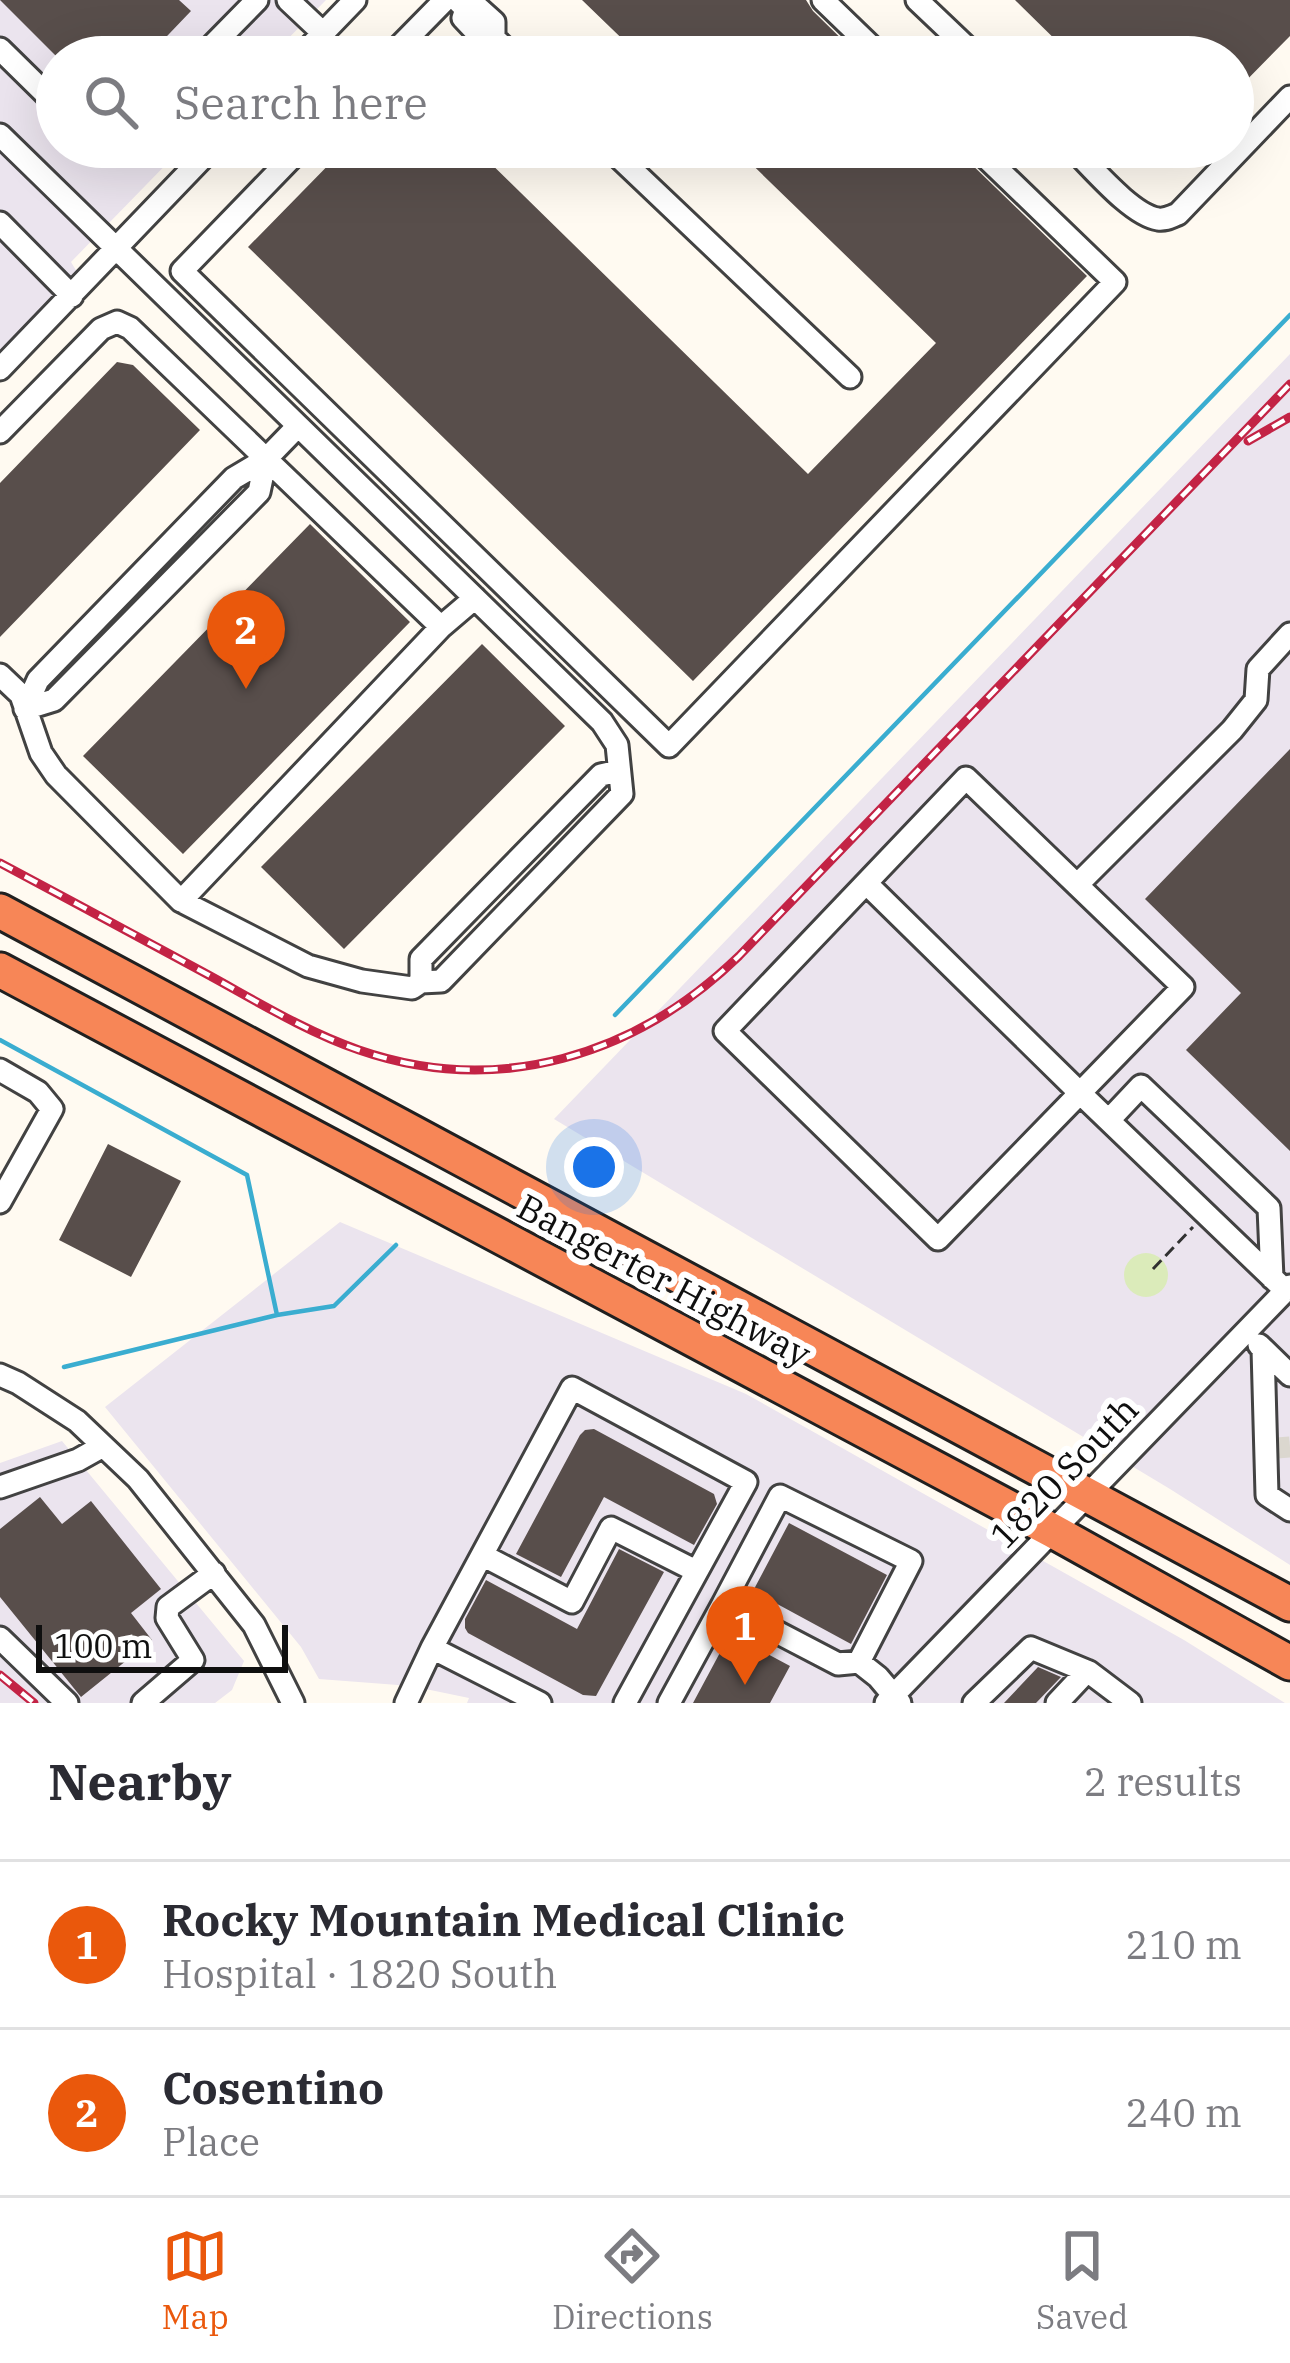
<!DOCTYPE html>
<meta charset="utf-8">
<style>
:root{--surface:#fff;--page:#f2f2f3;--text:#2b2b33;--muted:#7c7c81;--line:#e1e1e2;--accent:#ea580c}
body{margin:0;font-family:"IBM Plex Serif",serif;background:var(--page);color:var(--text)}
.scale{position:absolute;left:36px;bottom:30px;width:252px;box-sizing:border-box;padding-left:12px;border:6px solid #0f0f0f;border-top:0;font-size:33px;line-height:42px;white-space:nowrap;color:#0f0f0f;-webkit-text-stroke:9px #fff;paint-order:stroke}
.you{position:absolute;left:594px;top:1167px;width:42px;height:42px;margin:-30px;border:9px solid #fff;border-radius:50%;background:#1a73e8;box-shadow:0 0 0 18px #1a73e833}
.badge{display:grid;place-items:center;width:78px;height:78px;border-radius:50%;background:var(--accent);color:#fff;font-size:39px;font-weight:700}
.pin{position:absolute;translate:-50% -99px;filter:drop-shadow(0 3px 6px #0008)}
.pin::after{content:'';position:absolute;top:63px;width:42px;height:36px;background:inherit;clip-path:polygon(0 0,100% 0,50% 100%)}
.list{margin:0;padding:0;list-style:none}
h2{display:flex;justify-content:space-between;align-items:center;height:156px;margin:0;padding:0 48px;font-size:51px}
h2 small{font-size:39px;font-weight:400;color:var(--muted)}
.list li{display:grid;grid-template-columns:78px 1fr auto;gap:36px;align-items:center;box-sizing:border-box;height:168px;padding:0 48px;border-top:3px solid var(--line)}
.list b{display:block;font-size:45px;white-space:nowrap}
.list p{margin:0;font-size:39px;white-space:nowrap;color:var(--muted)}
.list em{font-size:39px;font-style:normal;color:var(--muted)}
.icon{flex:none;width:66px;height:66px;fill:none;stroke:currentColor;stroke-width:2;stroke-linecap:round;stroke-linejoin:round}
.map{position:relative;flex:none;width:1290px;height:1703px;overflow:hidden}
.search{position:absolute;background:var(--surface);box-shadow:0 12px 48px #0002;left:36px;right:36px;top:36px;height:132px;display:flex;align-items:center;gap:30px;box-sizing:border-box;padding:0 42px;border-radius:66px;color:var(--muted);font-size:45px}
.sheet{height:492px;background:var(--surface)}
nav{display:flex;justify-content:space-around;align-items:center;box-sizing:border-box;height:168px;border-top:3px solid var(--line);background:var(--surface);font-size:33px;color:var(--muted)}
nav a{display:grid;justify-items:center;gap:6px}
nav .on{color:var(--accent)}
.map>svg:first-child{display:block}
.industrial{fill:#ebe4ee}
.green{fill:#dbebba}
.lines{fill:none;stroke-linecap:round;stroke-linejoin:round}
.stream{stroke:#3aadd0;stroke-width:4.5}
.building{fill:#584e4b}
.minor-tunnel{stroke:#dbd7cf;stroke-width:21;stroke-dasharray:21 10;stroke-linecap:butt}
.minor-casing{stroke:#424242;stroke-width:27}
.highway-casing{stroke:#202020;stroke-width:39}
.path{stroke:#313131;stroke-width:3;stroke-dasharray:12 6;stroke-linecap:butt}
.minor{stroke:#fff;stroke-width:21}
.highway{stroke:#f78657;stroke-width:33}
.rail-casing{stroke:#c32345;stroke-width:9}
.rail{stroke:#fff;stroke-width:4.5;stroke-dasharray:14;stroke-linecap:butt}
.labels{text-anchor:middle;stroke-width:12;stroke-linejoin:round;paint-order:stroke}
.street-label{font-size:36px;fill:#0f0f0f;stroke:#fff}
</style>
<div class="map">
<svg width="1290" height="1703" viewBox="0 0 1290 1703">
<rect width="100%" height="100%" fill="#fffaf1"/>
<path class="industrial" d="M0,0H326L270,57H57V147H183L71,262L83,282L0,367Z
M1290,354V1565L1170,1489L554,1119Z
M340,1222L746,1394L1184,1640L1285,1703H467L469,1698L411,1686L319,1679L301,1647L105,1407Z
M62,1441L244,1661L232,1690L215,1703H0V1463Z"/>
<path class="green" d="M1124 1275a22 22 0 1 1 44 0a22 22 0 1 1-44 0Z"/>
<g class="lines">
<path class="stream" d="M615,1015L1290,315
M0,1040L247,1175L277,1315
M64,1367L277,1315L334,1306L396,1245"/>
</g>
<path class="building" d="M0,0H179L191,11L147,57H57Z
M582,0H806L813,11L860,57H641Z
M1015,0H1290V36L1233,94V57H1073Z
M346,147H474L808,474L936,343L734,147H958L965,158L1087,276L693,681L248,247Z
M117,362L133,365L200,430L0,637V483Z
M310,524L410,622L183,854L83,756Z
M482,644L565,726L344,949L261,867Z
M1290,749V1151L1186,1050L1241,993L1145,899Z
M108,1144L181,1181L131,1277L59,1240Z
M594,1429L714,1494L717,1504L694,1545L604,1497L561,1577L516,1554L580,1435L585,1430Z
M40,1497L62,1524L91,1501L161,1589L131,1613L152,1640L81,1697L0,1597V1529Z
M789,1523L887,1575L851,1644L753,1591Z
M619,1549L664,1572L596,1696L583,1695L468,1633L465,1628V1619L486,1580L577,1629Z
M730,1634L790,1666L770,1703H693Z
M1038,1667L1061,1677L1036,1703H1004Z"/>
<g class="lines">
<path class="minor-tunnel" d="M1277,1448L1290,1447"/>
<defs>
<path id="minor" d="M288,0L323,33
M457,0L466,9L463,18L480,36L494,38V22L475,5L466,9
M823,0L882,57
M917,0L977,57
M494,38L514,57
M0,49L57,105
M201,57L257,0
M300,57L355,0
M389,57L445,0
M0,135L602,722L617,745L622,794L441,981L421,982V959L601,775L618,771
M99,147L106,153L112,147
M302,147L182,271L669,746L1115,282L975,147
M608,147L850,377
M1071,147C1091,166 1131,215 1158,219C1167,220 1170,217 1178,214L1290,97
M0,223L72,296
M0,369L213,147
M0,432L101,329L117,322L130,328L441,627
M266,459L259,492L54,700L25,709L38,680L234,478L266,459L298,426
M0,675L21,695L41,753L56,775L181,901L308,966L362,981L412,988L421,982
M866,883L1080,1093L1183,987L966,778L725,1031L938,1239L1080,1093L1285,1290
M1077,885L1232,730L1256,700L1258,669L1290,634
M181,901L441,627L475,598
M0,1070L38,1092L52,1109L0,1202
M1109,1120L1141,1086L1269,1208L1272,1278
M1259,1345L1290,1375
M1263,1349L1267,1495L1290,1510
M0,1375L18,1383L77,1421L138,1479L254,1625L293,1703
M0,1487L78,1460L103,1446
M482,1555L572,1602L611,1528L696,1571
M723,1604L780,1496L911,1561L859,1662L878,1677L900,1703
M0,1638L67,1703
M432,1648L540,1703
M143,1703L193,1660L167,1618L168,1607L214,1573
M406,1703L432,1648L572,1388L746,1482L625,1703
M669,1703L723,1604L838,1664L859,1662
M886,1703L1290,1286
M974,1703L1031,1648L1089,1672L1130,1703
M1057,1703L1087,1671"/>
<path id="highway" d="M0,911L1290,1604
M0,970L1053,1531L1290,1663"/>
</defs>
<use href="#minor" class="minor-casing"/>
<use href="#highway" class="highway-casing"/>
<path class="path" d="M1153,1269L1193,1227"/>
<use href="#minor" class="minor"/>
<use href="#highway" class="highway"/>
<defs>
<path id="rail" d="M1248,441L1290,417
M0,863C68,899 135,935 203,972C253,999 304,1031 359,1050C498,1098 636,1056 739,956L1290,384
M0,1675L34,1703"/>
</defs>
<use href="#rail" class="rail-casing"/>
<use href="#rail" class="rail"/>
</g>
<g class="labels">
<g class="street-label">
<text transform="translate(664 1280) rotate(28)" y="13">Bangerter Highway</text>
<text transform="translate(1064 1472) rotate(-46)" y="13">1820 South</text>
</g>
</g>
</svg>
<div class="scale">100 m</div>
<div class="you"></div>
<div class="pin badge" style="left:745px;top:1685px">1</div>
<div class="pin badge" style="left:246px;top:689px">2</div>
<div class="search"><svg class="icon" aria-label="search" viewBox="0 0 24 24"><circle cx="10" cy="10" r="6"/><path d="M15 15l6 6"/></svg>Search here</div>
</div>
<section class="sheet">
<h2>Nearby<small>2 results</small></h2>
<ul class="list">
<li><span class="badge">1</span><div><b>Rocky Mountain Medical Clinic</b><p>Hospital · 1820 South</p></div><em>210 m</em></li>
<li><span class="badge">2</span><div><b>Cosentino</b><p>Place</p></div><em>240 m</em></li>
</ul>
</section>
<nav>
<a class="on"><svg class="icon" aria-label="map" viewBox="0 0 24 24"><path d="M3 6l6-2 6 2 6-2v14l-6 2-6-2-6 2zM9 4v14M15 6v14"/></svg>Map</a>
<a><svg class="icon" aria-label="directions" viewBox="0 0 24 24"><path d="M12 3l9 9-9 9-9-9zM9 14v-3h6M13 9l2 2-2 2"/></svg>Directions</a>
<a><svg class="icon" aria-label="saved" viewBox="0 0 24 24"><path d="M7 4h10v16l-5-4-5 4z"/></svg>Saved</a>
</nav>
